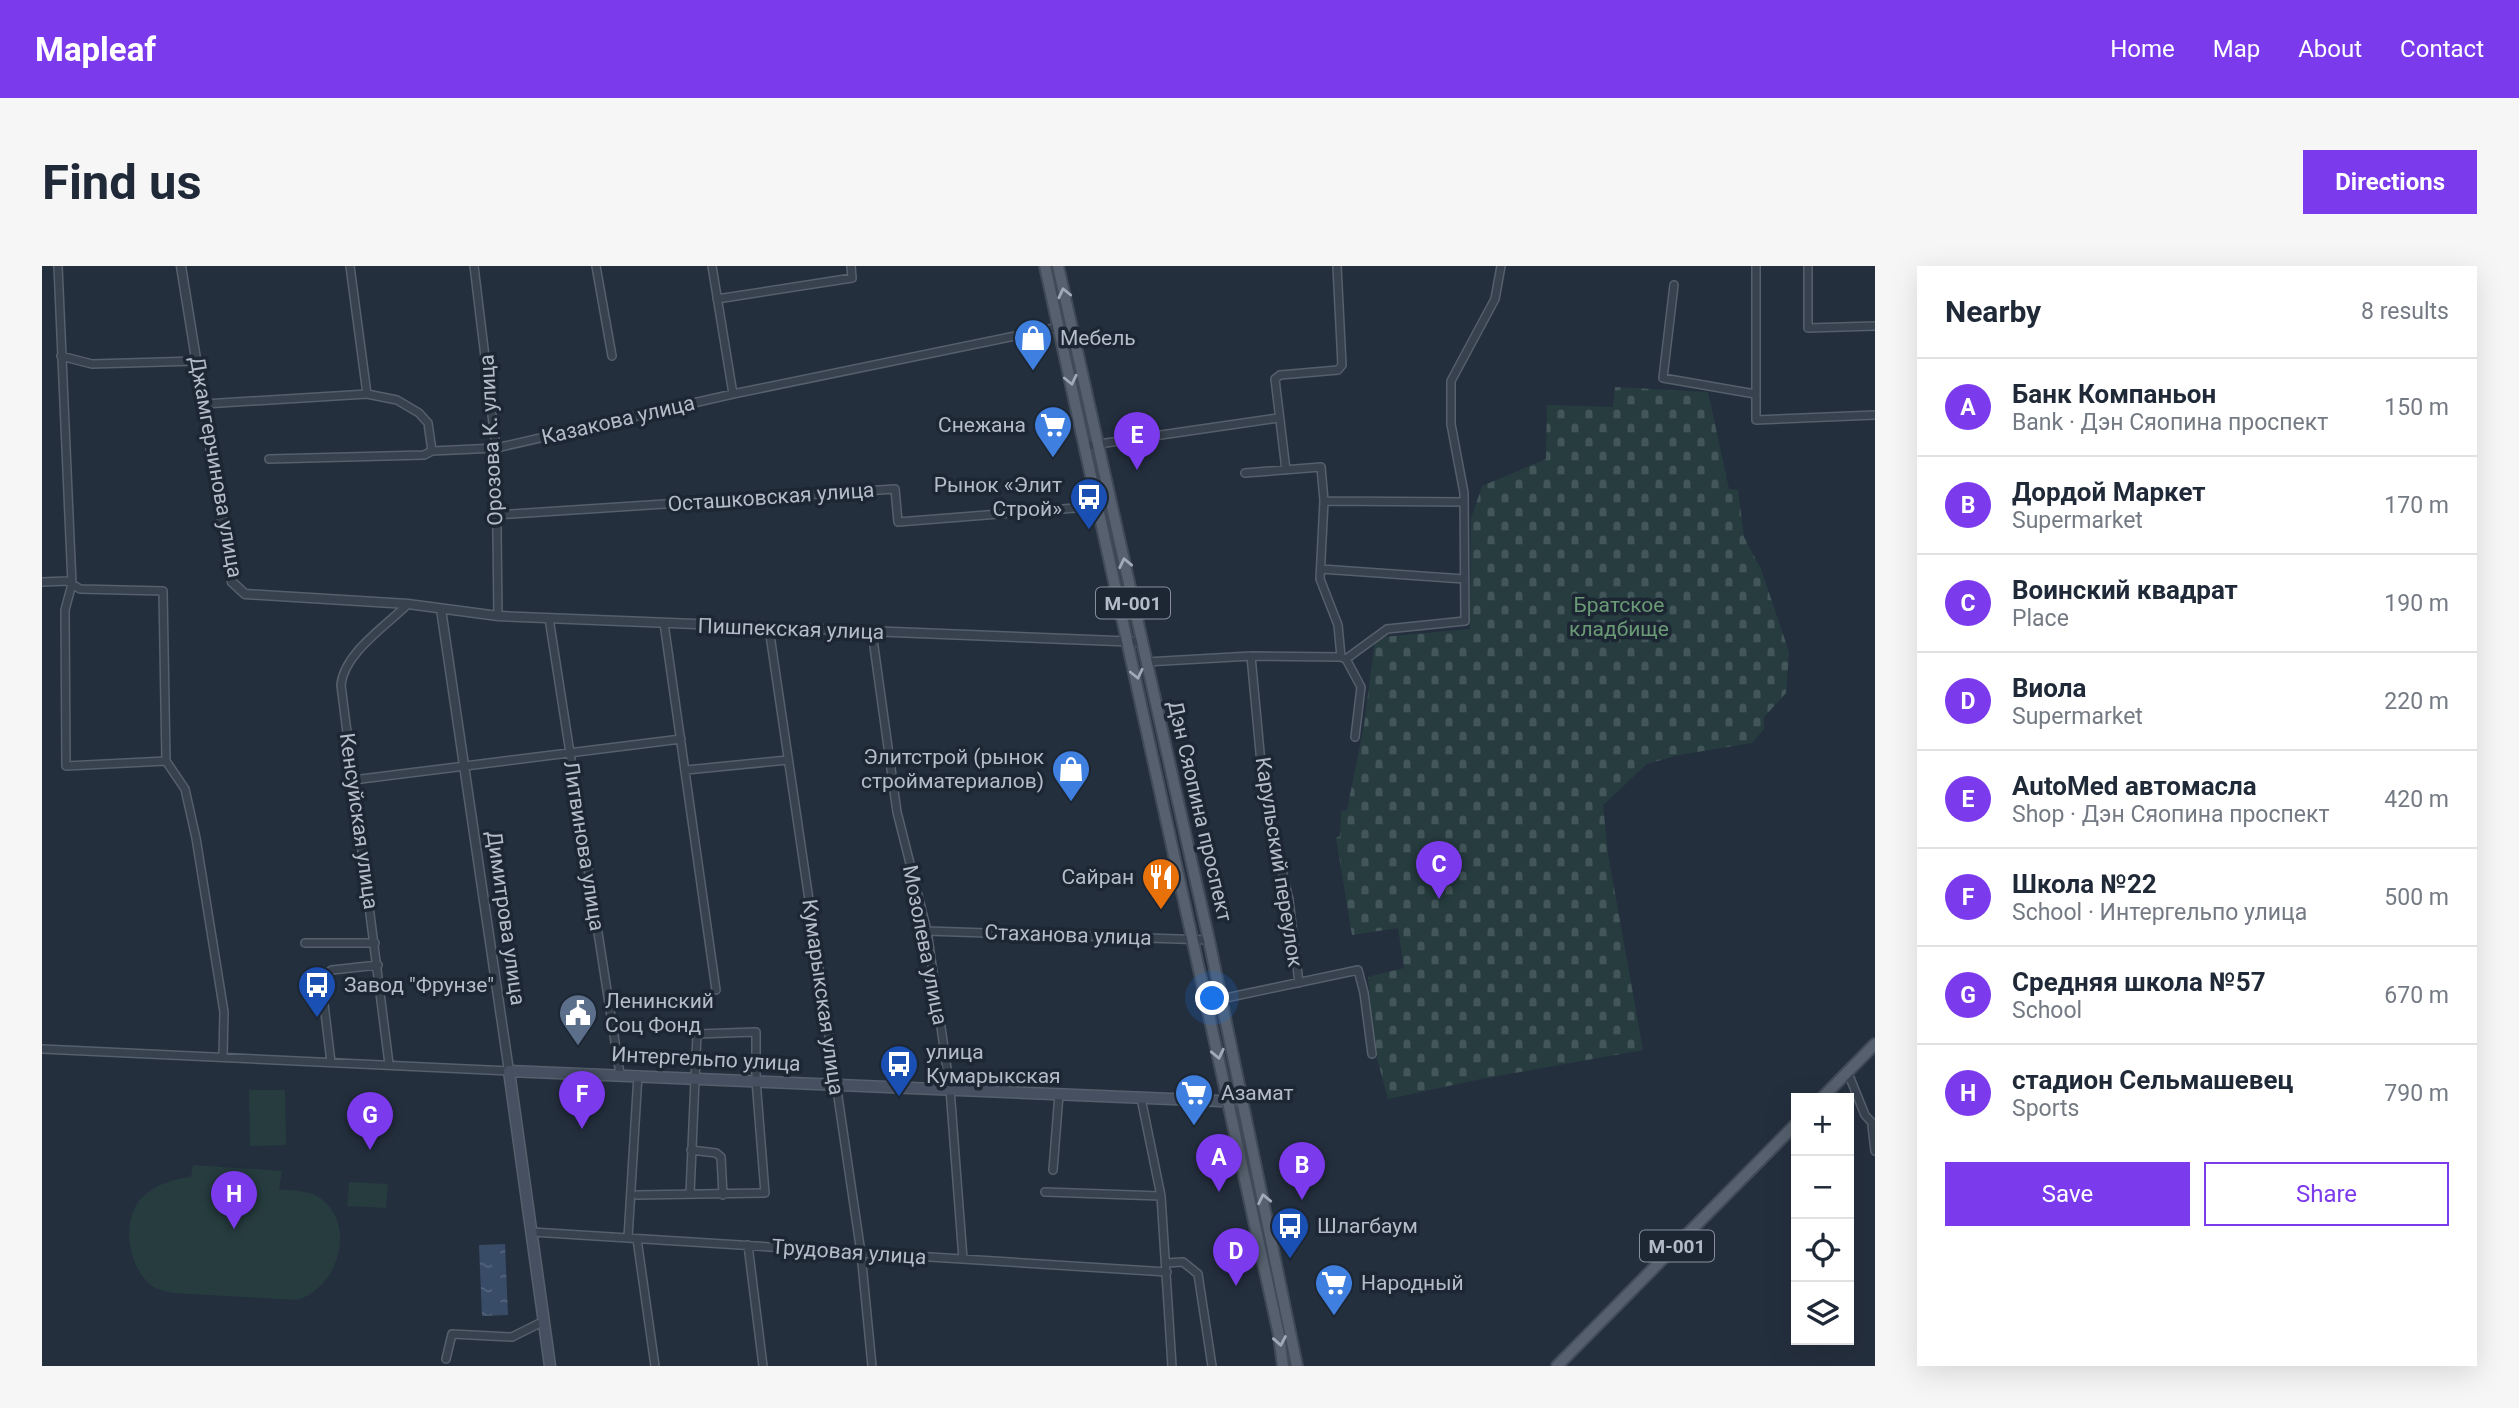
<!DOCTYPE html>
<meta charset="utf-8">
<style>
:root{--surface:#fff;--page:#f6f6f7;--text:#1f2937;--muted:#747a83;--line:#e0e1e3;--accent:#7c3aed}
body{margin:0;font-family:Roboto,sans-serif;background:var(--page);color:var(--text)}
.controls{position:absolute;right:21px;bottom:21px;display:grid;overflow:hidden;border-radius:0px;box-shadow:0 7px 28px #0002}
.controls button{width:63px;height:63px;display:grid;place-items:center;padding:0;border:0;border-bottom:2px solid var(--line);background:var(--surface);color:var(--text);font:35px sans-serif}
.you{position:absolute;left:1171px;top:733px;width:24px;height:24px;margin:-18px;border:5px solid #fff;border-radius:50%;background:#1a73e8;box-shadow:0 0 0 10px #1a73e833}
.badge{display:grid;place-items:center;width:46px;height:46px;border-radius:50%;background:var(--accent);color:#fff;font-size:23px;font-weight:700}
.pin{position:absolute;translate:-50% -58px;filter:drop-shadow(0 2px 4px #0008)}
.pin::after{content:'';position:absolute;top:37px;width:24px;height:21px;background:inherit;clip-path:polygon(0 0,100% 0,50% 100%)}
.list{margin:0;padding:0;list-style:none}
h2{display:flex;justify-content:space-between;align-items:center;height:91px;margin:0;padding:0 28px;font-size:30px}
h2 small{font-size:23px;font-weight:400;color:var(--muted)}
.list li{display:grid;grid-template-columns:46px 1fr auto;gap:21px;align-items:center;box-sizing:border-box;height:98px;padding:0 28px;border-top:2px solid var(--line)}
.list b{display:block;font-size:26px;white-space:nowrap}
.list p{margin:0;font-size:23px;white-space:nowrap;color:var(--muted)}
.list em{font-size:23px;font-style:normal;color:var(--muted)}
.actions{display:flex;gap:14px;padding:21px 28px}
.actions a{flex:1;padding:16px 0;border:2px solid var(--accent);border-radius:0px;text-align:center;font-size:24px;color:var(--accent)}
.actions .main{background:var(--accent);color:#fff}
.icon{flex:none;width:38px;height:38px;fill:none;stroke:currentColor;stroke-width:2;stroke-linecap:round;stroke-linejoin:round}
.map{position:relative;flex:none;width:1833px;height:1100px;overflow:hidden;border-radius:0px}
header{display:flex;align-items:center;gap:42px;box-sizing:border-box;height:98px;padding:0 35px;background:var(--accent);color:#fff}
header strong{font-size:33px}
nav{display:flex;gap:38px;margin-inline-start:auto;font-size:24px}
.intro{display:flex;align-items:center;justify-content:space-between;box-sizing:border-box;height:168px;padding:0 42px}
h1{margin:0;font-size:49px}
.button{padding:18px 32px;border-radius:0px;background:var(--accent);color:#fff;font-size:24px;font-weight:700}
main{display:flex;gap:42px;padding:0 42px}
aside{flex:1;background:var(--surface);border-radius:0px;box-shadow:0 7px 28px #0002}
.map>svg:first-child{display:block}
.cemetery{fill:url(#cemetery-stones)}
.garden{fill:#263c3f}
.water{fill:url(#water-ripples)}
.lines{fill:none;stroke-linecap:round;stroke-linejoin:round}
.minor-casing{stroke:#565f6c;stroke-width:10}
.tertiary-casing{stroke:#565f6c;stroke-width:11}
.secondary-casing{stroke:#565f6c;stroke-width:13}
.primary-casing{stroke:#414a57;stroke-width:14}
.minor{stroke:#38414e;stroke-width:7}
.tertiary{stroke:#38414e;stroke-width:8}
.secondary{stroke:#465061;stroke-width:10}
.primary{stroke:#56606e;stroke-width:10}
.oneway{stroke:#a1aab7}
.labels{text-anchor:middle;stroke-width:7;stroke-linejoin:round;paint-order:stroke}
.shield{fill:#1d2633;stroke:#878f9c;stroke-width:2}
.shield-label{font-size:19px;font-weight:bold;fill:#b4bcc9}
.poi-label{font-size:21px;fill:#b4bcc9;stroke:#1d2633;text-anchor:start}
.street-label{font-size:21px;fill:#b4bcc9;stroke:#1d2633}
.park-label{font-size:21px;fill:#6b9a76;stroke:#1d2633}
</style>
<header>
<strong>Mapleaf</strong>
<nav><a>Home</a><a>Map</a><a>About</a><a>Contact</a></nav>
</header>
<div class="intro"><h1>Find us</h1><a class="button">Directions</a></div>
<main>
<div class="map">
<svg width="1833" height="1100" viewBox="0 0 1833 1100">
<defs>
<pattern id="cemetery-stones" width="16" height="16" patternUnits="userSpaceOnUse" patternTransform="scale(1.75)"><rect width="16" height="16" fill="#263c3f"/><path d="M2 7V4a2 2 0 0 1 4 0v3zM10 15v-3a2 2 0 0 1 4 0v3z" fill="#435659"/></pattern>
<pattern id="water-ripples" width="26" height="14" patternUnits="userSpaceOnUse" patternTransform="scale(1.75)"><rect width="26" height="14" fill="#394c67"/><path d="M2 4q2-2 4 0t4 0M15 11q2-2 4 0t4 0" fill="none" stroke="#53647b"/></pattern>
</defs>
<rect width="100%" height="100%" fill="#242f3e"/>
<path class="cemetery" d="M1573,121L1666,126L1687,223L1696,224L1702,271L1719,303L1747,386L1744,427L1722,451V463L1710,477L1637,489L1605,498L1561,539L1566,588L1601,784L1439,813L1346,833L1332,781L1326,711L1362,702L1356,662L1310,669L1294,572L1298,570L1299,545L1305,544L1322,459L1333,375L1340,371L1428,363L1429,253L1440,220L1504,193L1505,139L1571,141Z"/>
<path class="garden" d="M207,824H243L244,879L208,880Z
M151,899L240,905L237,923C250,925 264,924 275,930C317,956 297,1023 254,1034L131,1027C124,1025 116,1024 110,1020C85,1001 77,949 104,928C117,917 133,913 149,911Z
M307,916L346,918L344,942L305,940Z"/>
<path class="water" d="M463,978L466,1049L440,1050L437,979Z"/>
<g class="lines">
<defs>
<path id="minor" d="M16,0L30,318L23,344L24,500L124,495
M308,0L325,128
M432,0L454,182L456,350
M554,0L570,90
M670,0L691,128
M1714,0V154L1833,149
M1766,0V62L1833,60
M1632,19L1621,112L1713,128
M675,33L810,12L809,0
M19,90L50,98L155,95
M162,138L325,128L355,134L377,147L386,157L390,185L454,182L691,128L1017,61
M1043,180L1236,152
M227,193L382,189L390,185
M1244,204L1233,113L1238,109L1296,104L1300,99L1295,0
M1282,235L1422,236
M454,249L853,223L856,256L1058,240
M1279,303L1422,313
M0,316L25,315L38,323L121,325L124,495L143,523L154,572L182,746L181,790
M507,352L578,808
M622,357L674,724
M727,362L819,987L830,1100
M830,366L855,546L885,665L908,823L921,993
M1209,390L1222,529L1247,634L1257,717
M1299,391L1304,393L1345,363L1423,355L1422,227L1409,158V115L1453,33L1459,0
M1304,393L1319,421L1313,471
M1104,396L1209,390L1299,391L1296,359L1278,313L1282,235L1279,201L1203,207
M644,504L746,494
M311,514L639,473
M885,665L1167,674
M263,677H333
M1179,733L1316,704L1322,727L1330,788
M0,783L467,805
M289,796L280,722L281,710L290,704L336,699
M347,798L299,419C302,387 344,360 366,338
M1806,807L1823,849L1833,860
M1099,832L1119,930L1130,1100
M1830,860L1833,885
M649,884L674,887L679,891L681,929
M1011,904L1017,828
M1003,926L1119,930
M595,929L723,927L714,814V766L655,768L648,928
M490,966L1125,1006
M586,972L596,809
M595,973L613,1100
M706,979L721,1100
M1124,997L1141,996L1156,1008L1170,1100
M404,1093L410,1068L470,1071L502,1055"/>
<path id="tertiary" d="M139,0L190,316L203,328L366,338L456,350L1099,376
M399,343L467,805"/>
<path id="secondary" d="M508,1100L467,805L1201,836"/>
<path id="primary" d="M1003,0L1237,1069L1241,1100
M1016,0L1167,674L1255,1100
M1780,832L1833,778
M1515,1100L1754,858"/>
</defs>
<use href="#minor" class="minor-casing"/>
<use href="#tertiary" class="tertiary-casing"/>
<use href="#secondary" class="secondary-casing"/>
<use href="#primary" class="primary-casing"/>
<use href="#minor" class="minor"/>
<use href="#tertiary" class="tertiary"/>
<use href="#secondary" class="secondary"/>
<use href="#primary" class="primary"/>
</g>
<defs><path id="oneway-chevron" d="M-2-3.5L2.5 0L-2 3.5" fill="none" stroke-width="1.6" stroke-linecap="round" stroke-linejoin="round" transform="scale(1.75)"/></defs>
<g class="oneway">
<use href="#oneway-chevron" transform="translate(1022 27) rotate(-103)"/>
<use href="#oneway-chevron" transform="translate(1029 114) rotate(77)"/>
<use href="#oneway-chevron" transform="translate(1083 297) rotate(-102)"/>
<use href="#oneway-chevron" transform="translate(1095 408) rotate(77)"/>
<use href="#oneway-chevron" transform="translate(1176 788) rotate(78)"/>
<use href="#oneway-chevron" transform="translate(1222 933) rotate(-102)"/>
<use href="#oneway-chevron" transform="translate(1238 1075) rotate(80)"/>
</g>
<defs>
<symbol id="shop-pin" viewBox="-11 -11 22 30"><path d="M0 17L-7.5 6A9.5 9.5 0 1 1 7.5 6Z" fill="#3f7fe0" stroke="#1d2633"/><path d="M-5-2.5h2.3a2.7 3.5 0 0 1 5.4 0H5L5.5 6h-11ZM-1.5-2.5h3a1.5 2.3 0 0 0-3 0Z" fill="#fff"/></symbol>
<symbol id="supermarket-pin" viewBox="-11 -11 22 30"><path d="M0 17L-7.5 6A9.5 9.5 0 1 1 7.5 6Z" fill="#3f7fe0" stroke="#1d2633"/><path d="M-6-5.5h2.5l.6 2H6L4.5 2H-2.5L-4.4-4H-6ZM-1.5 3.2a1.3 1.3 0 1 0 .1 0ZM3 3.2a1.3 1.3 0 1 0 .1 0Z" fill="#fff"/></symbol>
<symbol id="bus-pin" viewBox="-11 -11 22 30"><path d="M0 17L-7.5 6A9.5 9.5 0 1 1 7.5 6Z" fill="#1a4fb4" stroke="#1d2633"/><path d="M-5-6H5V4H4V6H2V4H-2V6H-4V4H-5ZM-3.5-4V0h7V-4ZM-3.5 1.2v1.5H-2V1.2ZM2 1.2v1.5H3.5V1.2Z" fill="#fff"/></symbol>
<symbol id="restaurant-pin" viewBox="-11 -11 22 30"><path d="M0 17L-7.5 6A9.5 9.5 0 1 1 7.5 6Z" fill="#e8710a" stroke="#1d2633"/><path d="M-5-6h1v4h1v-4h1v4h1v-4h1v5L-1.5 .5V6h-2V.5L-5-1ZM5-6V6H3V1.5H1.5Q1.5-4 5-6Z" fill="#fff"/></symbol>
<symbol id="civic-pin" viewBox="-11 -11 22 30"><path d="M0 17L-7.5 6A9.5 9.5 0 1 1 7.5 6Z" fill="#5c6f8a" stroke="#1d2633"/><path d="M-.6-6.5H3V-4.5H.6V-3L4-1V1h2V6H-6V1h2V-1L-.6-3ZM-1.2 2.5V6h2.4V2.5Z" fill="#fff"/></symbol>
</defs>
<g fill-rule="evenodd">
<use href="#shop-pin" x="969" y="50" width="44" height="60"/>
<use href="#supermarket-pin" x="989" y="137" width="44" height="60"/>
<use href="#bus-pin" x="1025" y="209" width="44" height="60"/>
<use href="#shop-pin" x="1007" y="481" width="44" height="60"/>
<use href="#restaurant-pin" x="1097" y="589" width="44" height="60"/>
<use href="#bus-pin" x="253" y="697" width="44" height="60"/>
<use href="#civic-pin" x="514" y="725" width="44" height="60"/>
<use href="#bus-pin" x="835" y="776" width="44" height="60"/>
<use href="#supermarket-pin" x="1130" y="805" width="44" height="60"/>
<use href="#bus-pin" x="1226" y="938" width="44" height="60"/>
<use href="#supermarket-pin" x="1270" y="995" width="44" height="60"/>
</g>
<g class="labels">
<g class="shield">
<rect x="1054" y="321.5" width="74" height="31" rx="5"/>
<rect x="1598" y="964.5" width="74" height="31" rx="5"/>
</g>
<g class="shield-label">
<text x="1091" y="344">M-001</text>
<text x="1635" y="987">М-001</text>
</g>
<g class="poi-label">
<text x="1018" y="79">Мебель</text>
<text x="984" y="166" text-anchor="end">Снежана</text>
<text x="1020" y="226" text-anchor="end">Рынок «Элит<tspan x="1020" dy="24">Строй»</tspan></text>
<text x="1002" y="498" text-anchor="end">Элитстрой (рынок<tspan x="1002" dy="24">стройматериалов)</tspan></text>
<text x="1092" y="618" text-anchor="end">Сайран</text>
<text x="302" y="726">Завод "Фрунзе"</text>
<text x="563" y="742">Ленинский<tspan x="563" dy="24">Соц Фонд</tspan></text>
<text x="884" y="793">улица<tspan x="884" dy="24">Кумарыкская</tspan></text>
<text x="1179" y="834">Азамат</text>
<text x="1275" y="967">Шлагбаум</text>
<text x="1319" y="1024">Народный</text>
</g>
<g class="street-label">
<text transform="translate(576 154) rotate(-13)" y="7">Казакова улица</text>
<text transform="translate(449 174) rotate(-93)" y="7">Орозова К. улица</text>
<text transform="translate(174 201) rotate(80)" y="7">Джамгерчинова улица</text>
<text transform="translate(729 231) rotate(-4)" y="7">Осташковская улица</text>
<text transform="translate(749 363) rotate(2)" y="7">Пишпекская улица</text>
<text transform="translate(1158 545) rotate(77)" y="7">Дэн Сяопина проспект</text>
<text transform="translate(317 555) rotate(82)" y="7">Кенсуйская улица</text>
<text transform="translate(542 580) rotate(81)" y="7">Литвинова улица</text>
<text transform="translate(1237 596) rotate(81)" y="7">Карульский переулок</text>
<text transform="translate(464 652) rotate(82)" y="7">Димитрова улица</text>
<text transform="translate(1026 669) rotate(2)" y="7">Стаханова улица</text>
<text transform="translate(883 679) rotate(79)" y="7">Мозолева улица</text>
<text transform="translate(781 731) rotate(82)" y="7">Кумарыкская улица</text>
<text transform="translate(664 793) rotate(3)" y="7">Интергельпо улица</text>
<text transform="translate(807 986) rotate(4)" y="7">Трудовая улица</text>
</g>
<g class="park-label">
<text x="1577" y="346">Братское<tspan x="1577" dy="24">кладбище</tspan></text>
</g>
</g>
</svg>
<div class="controls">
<button>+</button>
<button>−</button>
<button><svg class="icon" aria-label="locate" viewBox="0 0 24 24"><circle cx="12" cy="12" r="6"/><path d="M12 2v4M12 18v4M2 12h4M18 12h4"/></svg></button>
<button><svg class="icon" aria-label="layers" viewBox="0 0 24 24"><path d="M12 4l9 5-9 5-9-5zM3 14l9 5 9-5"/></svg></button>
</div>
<div class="you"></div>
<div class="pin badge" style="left:1177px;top:926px">A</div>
<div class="pin badge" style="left:1260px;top:934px">B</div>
<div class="pin badge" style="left:1397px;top:633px">C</div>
<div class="pin badge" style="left:1194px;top:1020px">D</div>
<div class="pin badge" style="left:1095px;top:204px">E</div>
<div class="pin badge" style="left:540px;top:863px">F</div>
<div class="pin badge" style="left:328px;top:884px">G</div>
<div class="pin badge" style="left:192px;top:963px">H</div>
</div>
<aside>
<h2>Nearby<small>8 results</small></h2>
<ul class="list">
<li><span class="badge">A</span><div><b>Банк Компаньон</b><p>Bank · Дэн Сяопина проспект</p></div><em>150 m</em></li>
<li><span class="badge">B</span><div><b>Дордой Маркет</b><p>Supermarket</p></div><em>170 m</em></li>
<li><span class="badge">C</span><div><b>Воинский квадрат</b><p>Place</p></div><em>190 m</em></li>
<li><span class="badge">D</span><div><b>Виола</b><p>Supermarket</p></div><em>220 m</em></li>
<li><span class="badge">E</span><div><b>AutoMed автомасла</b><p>Shop · Дэн Сяопина проспект</p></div><em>420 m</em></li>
<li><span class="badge">F</span><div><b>Школа №22</b><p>School · Интергельпо улица</p></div><em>500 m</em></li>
<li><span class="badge">G</span><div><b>Средняя школа №57</b><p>School</p></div><em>670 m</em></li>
<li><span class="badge">H</span><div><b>стадион Сельмашевец</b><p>Sports</p></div><em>790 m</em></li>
</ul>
<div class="actions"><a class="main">Save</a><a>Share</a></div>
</aside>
</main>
